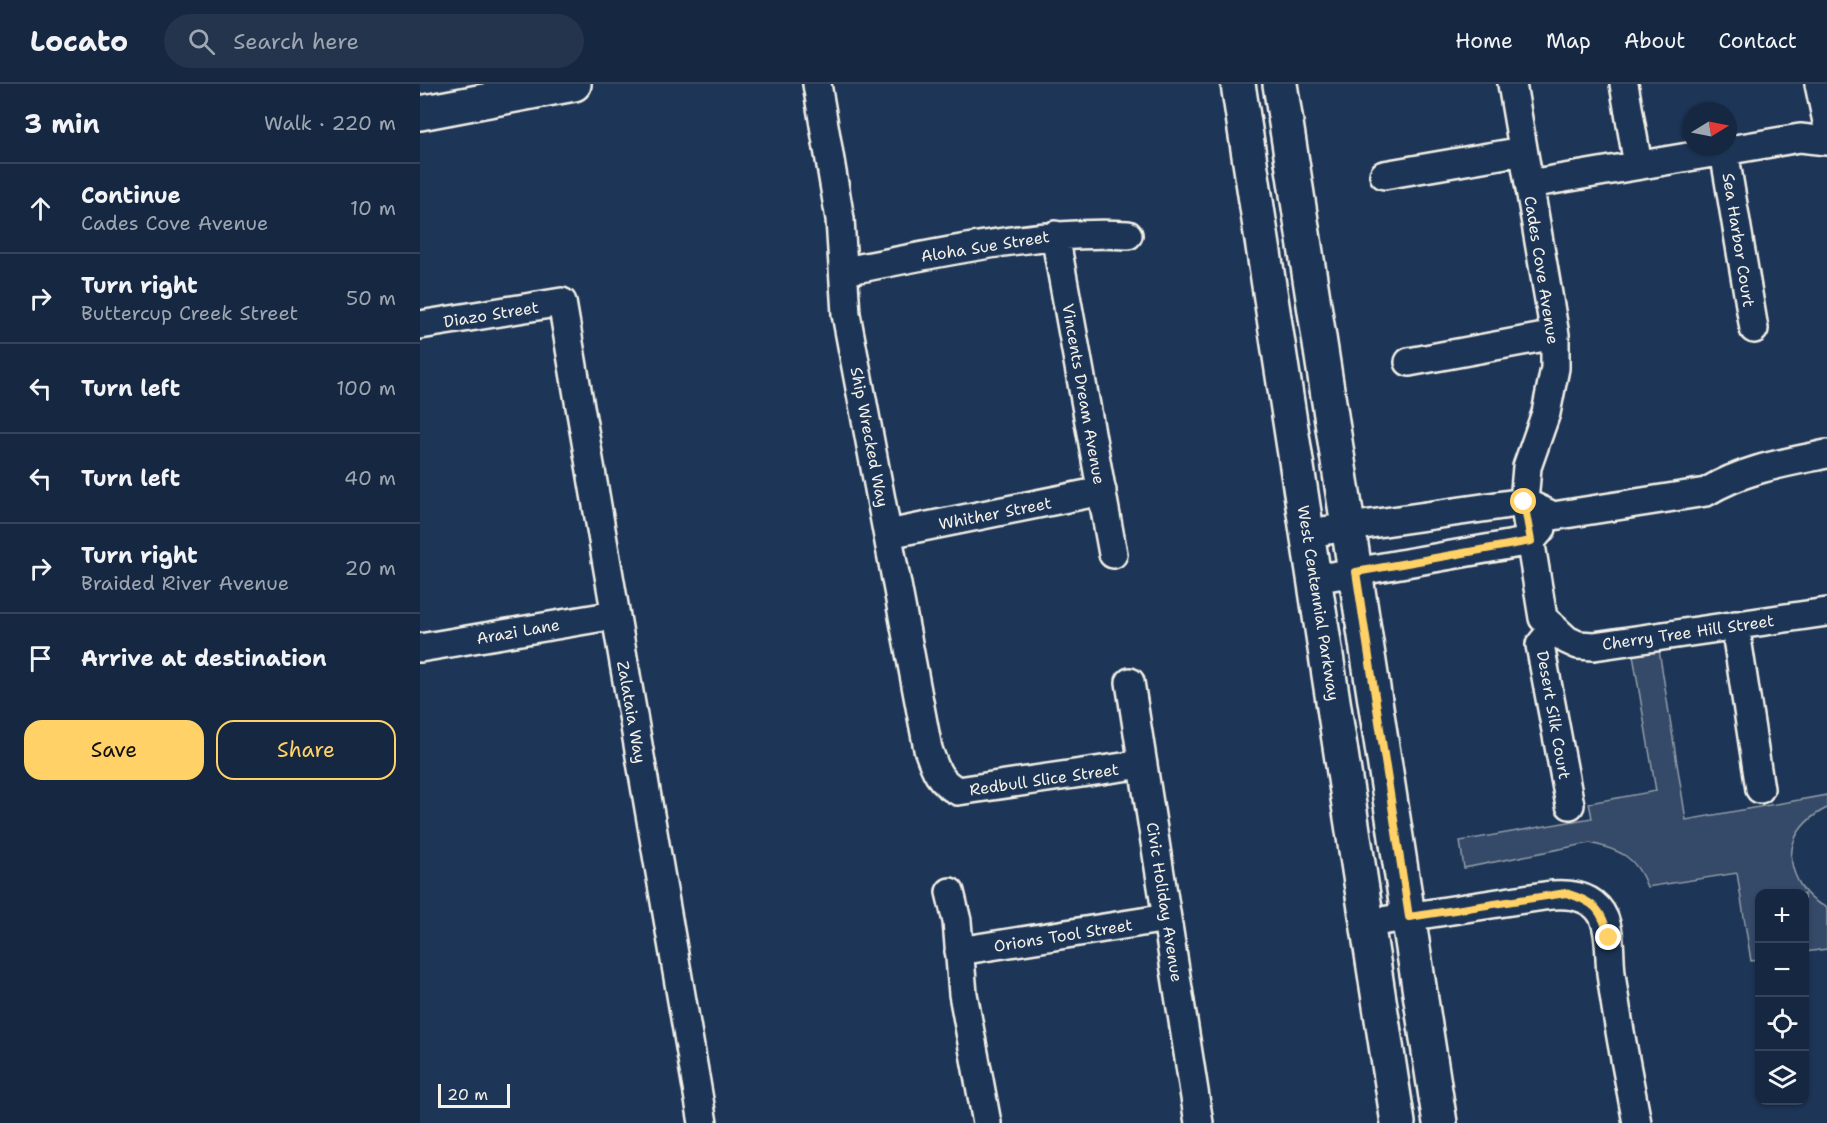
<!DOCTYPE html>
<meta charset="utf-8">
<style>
:root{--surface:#162841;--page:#23344c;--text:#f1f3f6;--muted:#9ea6b1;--line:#35445a;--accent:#ffd166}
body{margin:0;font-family:"Shantell Sans",sans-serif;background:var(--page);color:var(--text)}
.controls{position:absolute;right:18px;bottom:18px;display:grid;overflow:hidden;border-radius:12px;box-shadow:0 2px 4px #0004}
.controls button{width:54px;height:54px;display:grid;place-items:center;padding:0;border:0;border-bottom:2px solid var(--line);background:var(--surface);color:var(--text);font:30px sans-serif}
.compass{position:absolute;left:1263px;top:18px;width:54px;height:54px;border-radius:50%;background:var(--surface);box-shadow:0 2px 4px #0004;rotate:80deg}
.scale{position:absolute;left:18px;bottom:15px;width:72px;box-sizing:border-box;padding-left:6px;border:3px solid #f4f1e8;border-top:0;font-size:16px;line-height:21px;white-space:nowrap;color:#f4f1e8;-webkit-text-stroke:4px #1d3557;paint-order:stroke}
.stop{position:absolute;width:18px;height:18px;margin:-14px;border:4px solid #ffd166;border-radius:50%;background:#fff}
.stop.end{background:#ffd166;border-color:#fff;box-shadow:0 2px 6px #0008}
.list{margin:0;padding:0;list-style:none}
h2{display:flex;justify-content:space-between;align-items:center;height:78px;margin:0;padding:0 24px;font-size:26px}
h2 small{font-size:20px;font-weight:400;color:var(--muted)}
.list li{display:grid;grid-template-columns:39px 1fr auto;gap:18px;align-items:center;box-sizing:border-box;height:90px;padding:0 24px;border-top:2px solid var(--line)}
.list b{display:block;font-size:22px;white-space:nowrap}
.list p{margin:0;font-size:20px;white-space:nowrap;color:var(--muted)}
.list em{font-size:20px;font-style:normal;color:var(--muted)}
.actions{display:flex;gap:12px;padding:18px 24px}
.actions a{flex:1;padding:14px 0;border:2px solid var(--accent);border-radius:18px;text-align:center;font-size:21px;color:var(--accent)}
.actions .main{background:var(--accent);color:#111}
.icon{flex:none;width:33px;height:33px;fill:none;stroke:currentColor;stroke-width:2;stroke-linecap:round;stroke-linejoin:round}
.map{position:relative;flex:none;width:1407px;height:1039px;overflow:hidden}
header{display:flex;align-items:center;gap:36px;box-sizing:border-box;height:84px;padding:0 30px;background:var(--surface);border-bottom:2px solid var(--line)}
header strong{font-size:28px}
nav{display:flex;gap:33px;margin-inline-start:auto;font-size:21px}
.search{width:420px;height:54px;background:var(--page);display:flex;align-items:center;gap:15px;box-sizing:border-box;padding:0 21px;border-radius:33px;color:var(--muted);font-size:22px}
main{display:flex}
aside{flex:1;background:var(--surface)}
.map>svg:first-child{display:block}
.green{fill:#354a67;stroke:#949ea8;stroke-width:1.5}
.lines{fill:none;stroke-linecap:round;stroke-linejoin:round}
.minor-casing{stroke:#f4f1e8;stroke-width:32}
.tertiary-casing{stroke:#f4f1e8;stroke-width:38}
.secondary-casing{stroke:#f4f1e8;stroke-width:38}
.minor{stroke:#1d3557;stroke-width:27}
.tertiary{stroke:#1d3557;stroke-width:33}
.secondary{stroke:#1d3557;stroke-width:33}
.route{stroke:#ffd166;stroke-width:8}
.labels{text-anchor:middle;stroke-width:4.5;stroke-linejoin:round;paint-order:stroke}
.street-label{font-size:16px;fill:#f4f1e8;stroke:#1d3557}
</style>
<header>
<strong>Locato</strong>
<div class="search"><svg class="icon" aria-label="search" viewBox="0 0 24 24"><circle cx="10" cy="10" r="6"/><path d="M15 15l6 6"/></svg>Search here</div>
<nav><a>Home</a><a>Map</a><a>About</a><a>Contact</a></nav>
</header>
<main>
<aside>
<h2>3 min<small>Walk · 220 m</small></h2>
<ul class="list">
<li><svg class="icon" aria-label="ahead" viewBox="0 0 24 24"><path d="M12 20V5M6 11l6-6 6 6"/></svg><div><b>Continue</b><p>Cades Cove Avenue</p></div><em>10 m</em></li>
<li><svg class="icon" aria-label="right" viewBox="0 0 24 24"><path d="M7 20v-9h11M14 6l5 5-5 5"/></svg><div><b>Turn right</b><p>Buttercup Creek Street</p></div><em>50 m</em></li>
<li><svg class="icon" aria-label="left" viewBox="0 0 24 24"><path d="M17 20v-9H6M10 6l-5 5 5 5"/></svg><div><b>Turn left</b></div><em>100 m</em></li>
<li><svg class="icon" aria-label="left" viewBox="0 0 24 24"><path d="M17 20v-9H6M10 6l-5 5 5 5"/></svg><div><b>Turn left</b></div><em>40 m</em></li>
<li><svg class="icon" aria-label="right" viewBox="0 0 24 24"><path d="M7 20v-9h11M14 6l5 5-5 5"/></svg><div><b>Turn right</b><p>Braided River Avenue</p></div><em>20 m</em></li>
<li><svg class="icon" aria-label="arrive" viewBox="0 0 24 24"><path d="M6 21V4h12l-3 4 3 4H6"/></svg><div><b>Arrive at destination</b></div></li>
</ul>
<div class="actions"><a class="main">Save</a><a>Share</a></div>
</aside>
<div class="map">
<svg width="1407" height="1039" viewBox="0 0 1407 1039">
<rect width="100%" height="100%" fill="#1d3557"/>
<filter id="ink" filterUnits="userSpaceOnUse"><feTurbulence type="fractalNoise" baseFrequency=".0167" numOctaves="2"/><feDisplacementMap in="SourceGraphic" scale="12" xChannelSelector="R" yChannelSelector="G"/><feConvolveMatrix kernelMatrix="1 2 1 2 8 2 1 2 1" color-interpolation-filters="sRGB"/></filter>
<g filter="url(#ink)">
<path class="green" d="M1239,566L1266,736L1407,711V724C1393,731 1380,741 1374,757C1365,782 1382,815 1407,823V865L1385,868L1384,810H1340L1339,876L1331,877L1317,789L1227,803C1216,772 1200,766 1170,759L1044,784L1040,757L1172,734L1169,719L1236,707L1213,571Z"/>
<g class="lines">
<defs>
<path id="minor" d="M397,0L420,135L426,230L508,665C515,685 519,698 538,707L723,680
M1092,0L1135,251V284L1126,329L1107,383L1104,418L1123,534L1147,556L1158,561L1174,562L1407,528
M1204,0L1218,81
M1399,0L1407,38
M1304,67L1334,245
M964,91L1103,67
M1109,100L1380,54L1407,57
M635,151L693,470
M424,187C518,170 612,146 708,151
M0,241L142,218L283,1039
M989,278L1135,251
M888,449L1104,418L1133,432L1286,408C1324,385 1364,379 1407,370
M468,450L682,407
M895,495L1111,457L1122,444
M1315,541L1340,705
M1133,545L1120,561L1150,721
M0,564L195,531
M710,598L779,1039
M530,808L537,837L543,910L567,1039
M948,839L1124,812C1146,809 1173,810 1184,834C1191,851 1189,871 1191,889C1197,939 1208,989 1217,1039
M539,867L747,834"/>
<path id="tertiary" d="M0,29L154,0"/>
<path id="secondary" d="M818,0L978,1039
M860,0L1020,1039"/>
</defs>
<use href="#minor" class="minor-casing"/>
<use href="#tertiary" class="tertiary-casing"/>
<use href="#secondary" class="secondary-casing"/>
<use href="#minor" class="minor"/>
<use href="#tertiary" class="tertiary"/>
<use href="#secondary" class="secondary"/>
</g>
</g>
<g class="lines" filter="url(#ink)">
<path class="route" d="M1104,418L1111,457L936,488L989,833L1146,809C1175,818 1182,825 1189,854"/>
</g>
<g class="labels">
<g class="street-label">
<text transform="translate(1319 156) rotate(81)" y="6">Sea Harbor Court</text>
<text transform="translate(565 162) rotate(-9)" y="6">Aloha Sue Street</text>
<text transform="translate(1122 186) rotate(81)" y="6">Cades Cove Avenue</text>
<text transform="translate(71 230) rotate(-9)" y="6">Diazo Street</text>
<text transform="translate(664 310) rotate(80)" y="6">Vincents Dream Avenue</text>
<text transform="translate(450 353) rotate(79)" y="6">Ship Wrecked Way</text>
<text transform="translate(575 429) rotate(-11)" y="6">Whither Street</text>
<text transform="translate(899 519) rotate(81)" y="6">West Centennial Parkway</text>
<text transform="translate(98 547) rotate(-10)" y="6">Arazi Lane</text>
<text transform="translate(1268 548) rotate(-8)" y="6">Cherry Tree Hill Street</text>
<text transform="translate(212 628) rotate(80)" y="6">Zalataia Way</text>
<text transform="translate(1134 631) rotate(80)" y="6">Desert Silk Court</text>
<text transform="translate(624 695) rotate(-8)" y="6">Redbull Slice Street</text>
<text transform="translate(745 818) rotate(81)" y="6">Civic Holiday Avenue</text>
<text transform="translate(643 851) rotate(-9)" y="6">Orions Tool Street</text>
</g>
</g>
</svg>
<div class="controls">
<button>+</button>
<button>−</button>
<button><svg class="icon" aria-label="locate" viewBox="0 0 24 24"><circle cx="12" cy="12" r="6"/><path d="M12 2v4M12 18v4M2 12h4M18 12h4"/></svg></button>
<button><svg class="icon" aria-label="layers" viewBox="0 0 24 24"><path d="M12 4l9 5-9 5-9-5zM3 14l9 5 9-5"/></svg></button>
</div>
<svg class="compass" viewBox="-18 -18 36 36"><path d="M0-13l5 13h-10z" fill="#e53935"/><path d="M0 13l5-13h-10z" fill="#9ea6b1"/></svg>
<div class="scale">20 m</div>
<div class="stop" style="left:1104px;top:418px"></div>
<div class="stop end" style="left:1189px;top:854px"></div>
</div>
</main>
